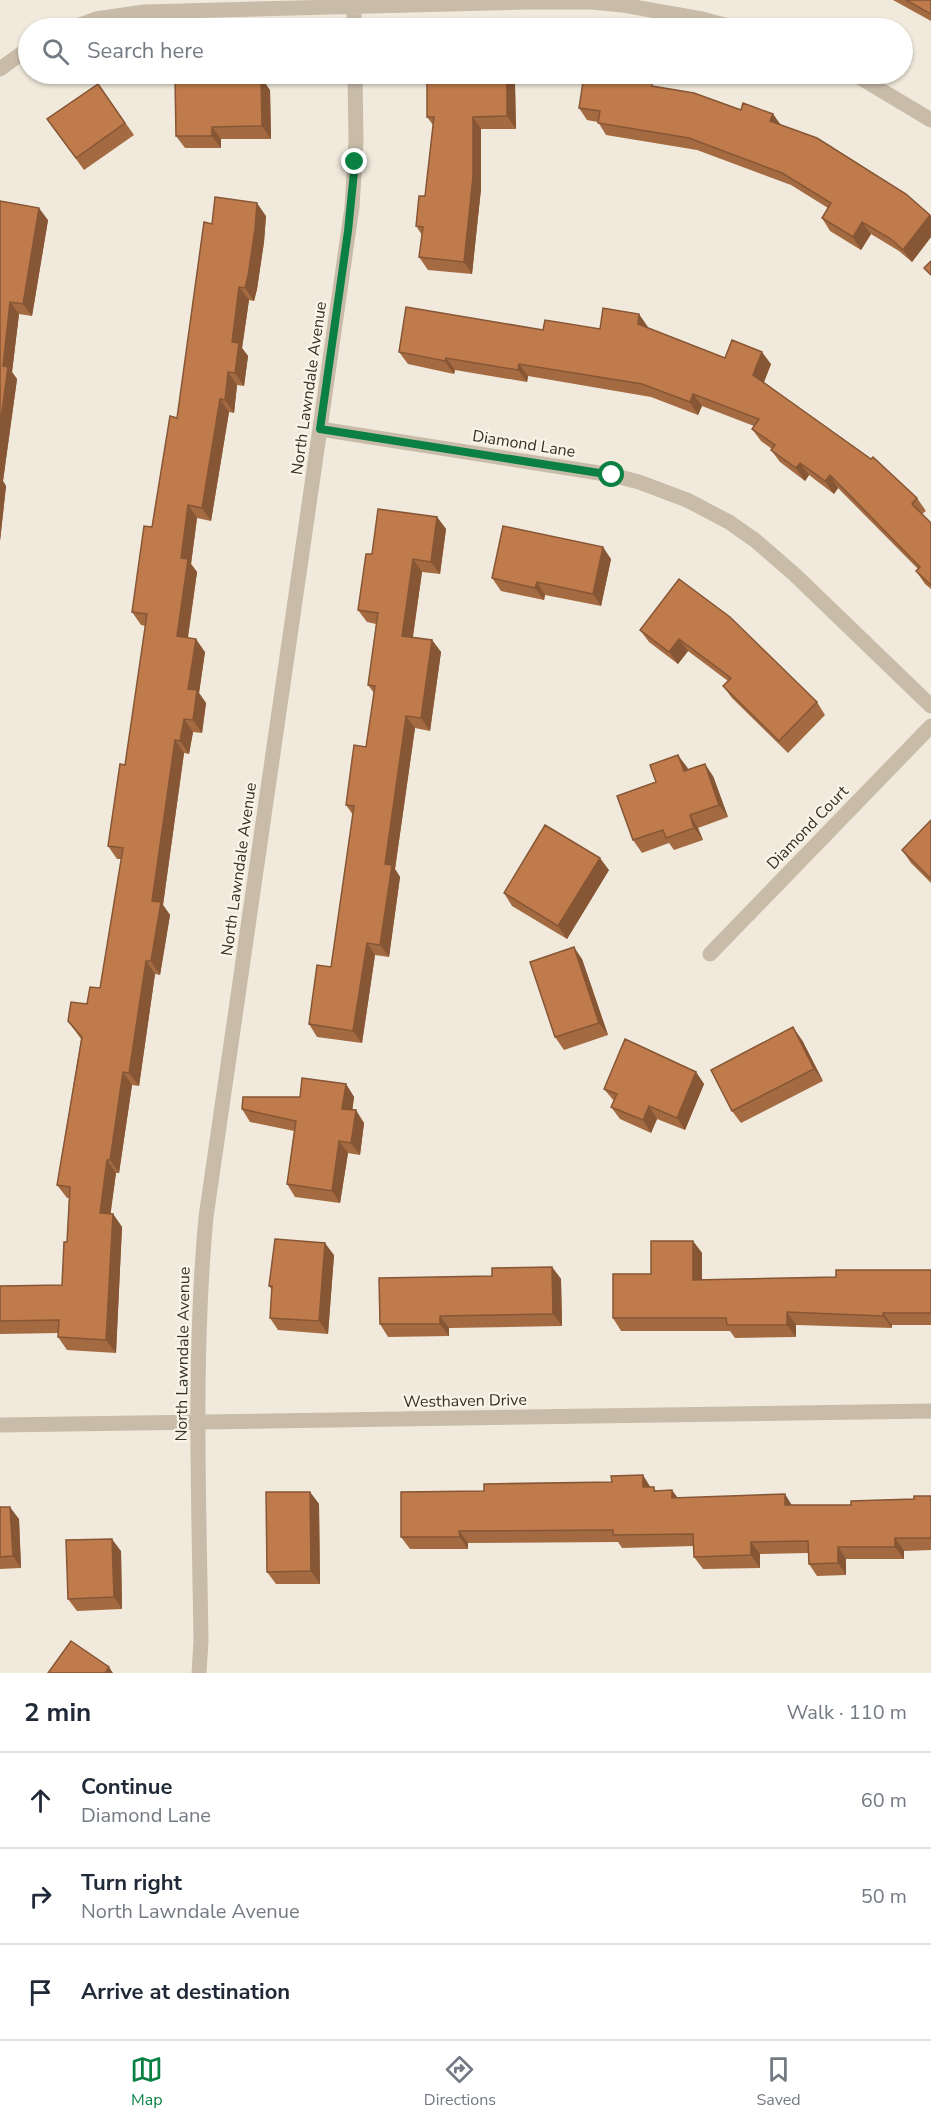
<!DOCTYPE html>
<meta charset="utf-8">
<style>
:root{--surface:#fff;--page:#f2f2f3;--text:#1f2937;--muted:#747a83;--line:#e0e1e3;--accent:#0b8043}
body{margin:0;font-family:"Nunito Sans",sans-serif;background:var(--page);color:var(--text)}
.stop{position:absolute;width:18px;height:18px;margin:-14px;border:4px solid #0b8043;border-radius:50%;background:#fff}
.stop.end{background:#0b8043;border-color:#fff;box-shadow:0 2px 6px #0008}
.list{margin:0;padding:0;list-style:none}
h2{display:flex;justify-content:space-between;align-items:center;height:78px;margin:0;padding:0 24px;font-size:26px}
h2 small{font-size:20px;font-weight:400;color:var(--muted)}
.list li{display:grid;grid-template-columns:39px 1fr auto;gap:18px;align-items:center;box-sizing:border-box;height:96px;padding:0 24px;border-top:2px solid var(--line)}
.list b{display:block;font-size:22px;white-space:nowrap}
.list p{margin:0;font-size:20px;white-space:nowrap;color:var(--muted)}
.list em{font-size:20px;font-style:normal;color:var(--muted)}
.icon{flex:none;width:33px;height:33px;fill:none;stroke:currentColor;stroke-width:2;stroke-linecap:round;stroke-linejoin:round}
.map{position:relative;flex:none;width:931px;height:1673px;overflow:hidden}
.search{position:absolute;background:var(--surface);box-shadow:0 2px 4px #0004;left:18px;right:18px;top:18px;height:66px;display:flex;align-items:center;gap:15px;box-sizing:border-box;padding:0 21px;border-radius:33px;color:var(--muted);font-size:22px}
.sheet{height:366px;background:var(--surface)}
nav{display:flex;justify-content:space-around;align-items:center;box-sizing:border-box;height:84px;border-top:2px solid var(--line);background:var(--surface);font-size:16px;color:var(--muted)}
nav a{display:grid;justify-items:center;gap:3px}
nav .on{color:var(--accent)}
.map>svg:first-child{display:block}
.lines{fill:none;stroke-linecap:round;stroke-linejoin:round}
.street{stroke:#c8bca9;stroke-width:15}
.wall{fill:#a46a41}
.shaded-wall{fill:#865635}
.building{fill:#bf7b4c;stroke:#865635;stroke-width:1.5}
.route{stroke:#0b8043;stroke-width:8}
.labels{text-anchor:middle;stroke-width:4.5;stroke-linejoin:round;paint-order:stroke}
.street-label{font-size:16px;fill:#362f28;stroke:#f9f4e8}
</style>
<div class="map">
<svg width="931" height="1673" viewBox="0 0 931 1673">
<rect width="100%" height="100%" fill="#f1eadc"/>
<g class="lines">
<path class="street" d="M354,0V28
M71,28L96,19L144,12L526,2H591L623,5L702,19L736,28
M0,69L28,49
M854,74L931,120
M320,429L612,475L639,482L687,500L729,522L756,541L794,574L931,706
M710,954L931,726
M0,1425L931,1411
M199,1673L201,1641C199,1500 193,1358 206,1217L352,207L356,141L355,74"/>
</g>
<path class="wall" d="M893,0H931V21Z
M98,84L134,135L84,170L47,119Z
M515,84L516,129H481V189L472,274L428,270L419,257L422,235L416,226L425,196L433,125L427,117Z
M655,87L741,110L773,114L781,125L930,215L931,217V237L912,262L899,251L871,234L861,250L830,231L822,218L828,208L791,185L697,150L606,135L598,122L587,120L579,108Z
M270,90L271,139H221V148H185L176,136Z
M0,201L48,220L32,316L19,314L12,372L17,379L3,481L6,486L0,541Z
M266,216L264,242L257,289L254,301L249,300L242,348L248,356L244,386L237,385L234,413L229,412L211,521L197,518L191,564L197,572L188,638L205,652L199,693L206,703L202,733L193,732L189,754L184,753L163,905L170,915L160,975L155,974L139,1086L132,1085L119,1173H116L110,1214H113L122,1227L116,1353L67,1350L58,1337L59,1333L0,1334V1286L62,1285L67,1242L69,1198H67L57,1185L81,1039L68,1021L87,1004L100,988L122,859H117L108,846L125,765L146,626L141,625L132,612L177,418L212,224Z
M648,327V328L725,358L771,364L764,382L917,498L926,511L922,514L931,523V589L925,584L916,571L918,569L838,488L834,494L809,475L805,481L780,462L771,450L772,449L761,441L752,429L754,426L702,406L698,415L651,397L528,376L527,382L455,370L454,374L408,364L399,352L543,330L600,329Z
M437,517L446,529L440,574L422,572L413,637L432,640L441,652L430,731L415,728L395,869L400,877L389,957L375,955L362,1043L317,1037L309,1024L331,967L353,815L346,805L366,747L374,693L368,685L376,624L367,622L358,610L372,554Z
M611,559L601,606L545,595L544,600L501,591L492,578Z
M679,579L817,702L825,715L788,753L732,698L723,686L728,681L688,651L678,664L649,642L640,630Z
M687,767L688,770L713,776L728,817L698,828L703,840L674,850L669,843L642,853L633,840L656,782Z
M931,820V883L911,863L902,850Z
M609,870L567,939L512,906L504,893Z
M582,959L608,1035L564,1050L555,1037Z
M802,1040L823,1081L741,1123L732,1111Z
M696,1072L704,1084L685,1130L657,1119L651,1133L620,1119L611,1107L614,1101L604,1089Z
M346,1084L354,1097L352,1110L364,1123L360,1155L348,1153L340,1203L295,1197L287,1184L294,1131L250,1122L242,1109L300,1097Z
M693,1241L702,1253V1280L836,1277L931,1270V1325H892V1328L796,1325V1337L735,1338L730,1331H621L613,1318L651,1274Z
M334,1255L328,1334L278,1330L270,1318L272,1290L269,1286Z
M552,1267L561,1279L562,1326L449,1328V1336L388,1337L380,1324L492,1276Z
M651,1487L657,1491L677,1498L792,1505H851L914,1499L931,1496V1550L904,1551V1559H846V1575L817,1576L809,1564L808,1553L760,1554V1568L703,1569L694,1557V1546L622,1548L618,1542L468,1543V1549H410L401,1537L484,1491Z
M310,1492L319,1504L320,1584H276L267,1572Z
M0,1507L19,1519L21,1568L0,1569Z
M121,1551L122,1609L77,1611L68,1599Z"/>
<path class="shaded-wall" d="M507,74H508L515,84L516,129L507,116Z
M261,77L270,90L271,139L262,126Z
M773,114L781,126L770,121Z
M473,117L481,129V189L472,274L464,262Z
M212,127L221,139V148L212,136Z
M257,203L266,216L264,242L257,289L254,301L245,288Z
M39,208L48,220L32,316L23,304Z
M930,215L931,217V237L912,262L903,250Z
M862,222L871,234L861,250L853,237Z
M239,287L249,300L242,348L248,356L244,386L235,373L232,342Z
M10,302L19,314L12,372L17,379L3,481L6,486L0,541V427L3,366Z
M639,314L648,327L647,336L638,324Z
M762,352L771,364L762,387L753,375Z
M446,358L455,370L454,374L445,361Z
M519,364L528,376L527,382L518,370Z
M228,372L237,385L234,413L225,400Z
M693,394L702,406L698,415L690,402Z
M220,399L229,412L211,521L202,508Z
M800,463L809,475L805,481L796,468Z
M830,475L838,488L834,494L825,481Z
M188,505L197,518L191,564L197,572L186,649L177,636L181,558Z
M437,517L446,529L440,574L431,562Z
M603,547L611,559L601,606L593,594Z
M413,559L422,572L411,648L402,636Z
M537,582L545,595L544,600L535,588Z
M196,639L205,652L199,693L206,703L202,733L193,720L188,689Z
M679,639L688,651L678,664L669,652Z
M432,640L441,652L430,731L421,718Z
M406,716L415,728L395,869L400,877L389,957L380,945L385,864Z
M184,719L193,732L189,754L180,741Z
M175,740L184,753L163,905L170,915L160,975L151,961L152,901Z
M678,755L687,767L693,783L684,771Z
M705,764L713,776L728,817L719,805Z
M690,815L698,828L703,840L694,828Z
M600,858L609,870L567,939L558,926Z
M367,943L375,955L362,1043L353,1031Z
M574,947L582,959L608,1035L599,1023Z
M146,961L155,974L139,1086L129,1073Z
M793,1027L802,1040L823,1081L814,1069Z
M123,1072L132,1085L119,1173L110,1160Z
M696,1072L704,1084L685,1130L677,1118Z
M346,1084L354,1097L351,1121L342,1109Z
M649,1106L657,1119L651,1133L643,1120Z
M356,1110L364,1123L360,1155L351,1143Z
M339,1141L348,1153L340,1203L332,1191Z
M107,1160L116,1173L109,1226L100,1213Z
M113,1214L122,1227L116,1353L106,1340Z
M693,1241L702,1253V1292L693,1280Z
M325,1243L334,1255L328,1334L319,1321Z
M552,1267L561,1279L562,1326L553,1314Z
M787,1312L796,1325V1337L787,1325Z
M883,1313L892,1325V1328L883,1316Z
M440,1316L449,1328V1336L440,1324Z
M643,1475L651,1488L643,1487Z
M672,1490L681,1502L672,1498Z
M310,1492L319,1504L320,1584L311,1571Z
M785,1494L793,1507L785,1505Z
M10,1507L19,1519L21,1568L13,1556Z
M459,1531L468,1543V1549L460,1537Z
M895,1538L904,1551V1559L895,1547Z
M112,1539L121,1551L122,1609L114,1597Z
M751,1542L760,1554V1568L751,1555Z
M838,1547L846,1559V1575L838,1563Z
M109,1667L113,1673H105Z"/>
<path class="building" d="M906,0H931V14Z
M427,74H507V116L473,117V177L464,262L419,257L423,227L416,226L419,196H425L434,117H427Z
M584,75L624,82L625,79L652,83V86L694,93L741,110L743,103L773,114L770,121L817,138L906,194L930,215L903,250L891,239L862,222L853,237L822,218L831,203L782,173L689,138L598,123L600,111L579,108Z
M261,77L262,126L212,127V136H176L175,78Z
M98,84L125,123L76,158L47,119Z
M215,197L257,203L255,229L248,276L245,288L239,287L232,342L239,343L235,373L228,372L225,400L220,399L202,508L188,505L181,558L188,559L177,636L196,639L188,689L197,690L193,720L184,719L180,741L175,740L152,901L161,902L151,961H146L129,1073L123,1072L110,1160H107L100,1213L113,1214L106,1340L58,1337L59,1320L0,1321V1286L62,1285L64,1242H67L70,1187L57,1185L82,1037L68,1021L71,1002L87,1004L90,987L100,988L123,848L108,846L120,764L125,765L147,614L132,612L144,526L152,527L170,416L177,418L204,222L212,224Z
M0,201L39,208L23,304L10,302L3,366L8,367L0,427Z
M931,261V275L924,268Z
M406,307L543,330L545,320L600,329L603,308L639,314L638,324L725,358L732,340L762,352L753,375L871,459L873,457L917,498L912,504L931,523V585L916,571L920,567L830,475L825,481L800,463L796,468L771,450L775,445L752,429L759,419L693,394L690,402L642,384L519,364L518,370L446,358L445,361L399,352Z
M378,509L437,517L431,562L413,559L402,636L432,640L421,718L406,716L385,864L392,865L380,945L367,943L353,1031L309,1024L317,965L331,967L354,806L346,805L354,745L366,747L375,686L368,685L378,613L358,610L366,554H372Z
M503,526L603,547L593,594L537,582L535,588L492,578Z
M679,579L730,617L817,702L779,741L723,686L731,678L679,639L669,652L640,630Z
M678,755L684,771L705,764L719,805L690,815L694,828L666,838L663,830L633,840L617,796L656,782L650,765Z
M931,820V879L902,850Z
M545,825L600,858L558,926L504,893Z
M574,947L599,1023L555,1037L530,962Z
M793,1027L814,1069L732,1111L711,1070Z
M625,1039L696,1072L677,1118L649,1106L643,1120L611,1107L617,1094L604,1089Z
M302,1078L346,1084L342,1109L356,1110L351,1143L339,1141L332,1191L287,1184L296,1121L242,1109L243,1097H300Z
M275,1239L325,1243L319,1321L270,1318L272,1286H269Z
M651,1241H693V1280L836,1277V1270H931V1313H883V1316L787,1312V1325H727L726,1318H613V1274H651Z
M552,1267L553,1314L440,1316V1324H380L379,1278L492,1276V1268Z
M643,1475V1487H654V1491L672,1490V1498L785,1494V1505H851V1501L914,1499V1496H931V1538H895V1547H838V1563L809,1564L808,1541L751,1542V1555L694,1557L693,1534L613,1535V1530L459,1531L460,1537H401V1492L484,1491V1484L612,1482L611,1476Z
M266,1492H310L311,1571L267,1572Z
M0,1507H10L13,1556L0,1557Z
M112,1539L114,1597L68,1599L66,1540Z
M71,1641L109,1667L105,1673H48Z"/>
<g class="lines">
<path class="route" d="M355,162L348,231L320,429L612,475"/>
</g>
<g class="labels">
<g class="street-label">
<text transform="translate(308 388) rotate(-82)" y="6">North Lawndale Avenue</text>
<text transform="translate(524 443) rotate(9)" y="6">Diamond Lane</text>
<text transform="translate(807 827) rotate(-46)" y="6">Diamond Court</text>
<text transform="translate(238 869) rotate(-82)" y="6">North Lawndale Avenue</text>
<text transform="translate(182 1354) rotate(-89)" y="6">North Lawndale Avenue</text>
<text transform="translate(465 1400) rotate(-1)" y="6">Westhaven Drive</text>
</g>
</g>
</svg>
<div class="stop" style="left:612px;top:475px"></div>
<div class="stop end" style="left:355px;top:162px"></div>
<div class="search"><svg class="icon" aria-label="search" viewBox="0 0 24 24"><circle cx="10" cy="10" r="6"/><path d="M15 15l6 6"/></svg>Search here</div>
</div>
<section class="sheet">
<h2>2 min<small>Walk · 110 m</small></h2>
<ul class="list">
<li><svg class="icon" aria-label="ahead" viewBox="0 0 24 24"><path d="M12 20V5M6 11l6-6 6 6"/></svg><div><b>Continue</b><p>Diamond Lane</p></div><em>60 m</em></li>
<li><svg class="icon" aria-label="right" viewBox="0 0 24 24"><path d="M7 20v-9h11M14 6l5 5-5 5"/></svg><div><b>Turn right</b><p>North Lawndale Avenue</p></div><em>50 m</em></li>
<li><svg class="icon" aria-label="arrive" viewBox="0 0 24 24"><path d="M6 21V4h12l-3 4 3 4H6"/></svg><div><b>Arrive at destination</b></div></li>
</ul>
</section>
<nav>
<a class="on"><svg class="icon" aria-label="map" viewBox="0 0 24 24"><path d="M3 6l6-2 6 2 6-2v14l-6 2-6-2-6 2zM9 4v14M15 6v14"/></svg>Map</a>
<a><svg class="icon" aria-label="directions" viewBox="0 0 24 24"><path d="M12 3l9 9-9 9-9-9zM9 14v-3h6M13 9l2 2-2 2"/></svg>Directions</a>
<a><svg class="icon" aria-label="saved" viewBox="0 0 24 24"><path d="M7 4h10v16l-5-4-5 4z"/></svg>Saved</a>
</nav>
